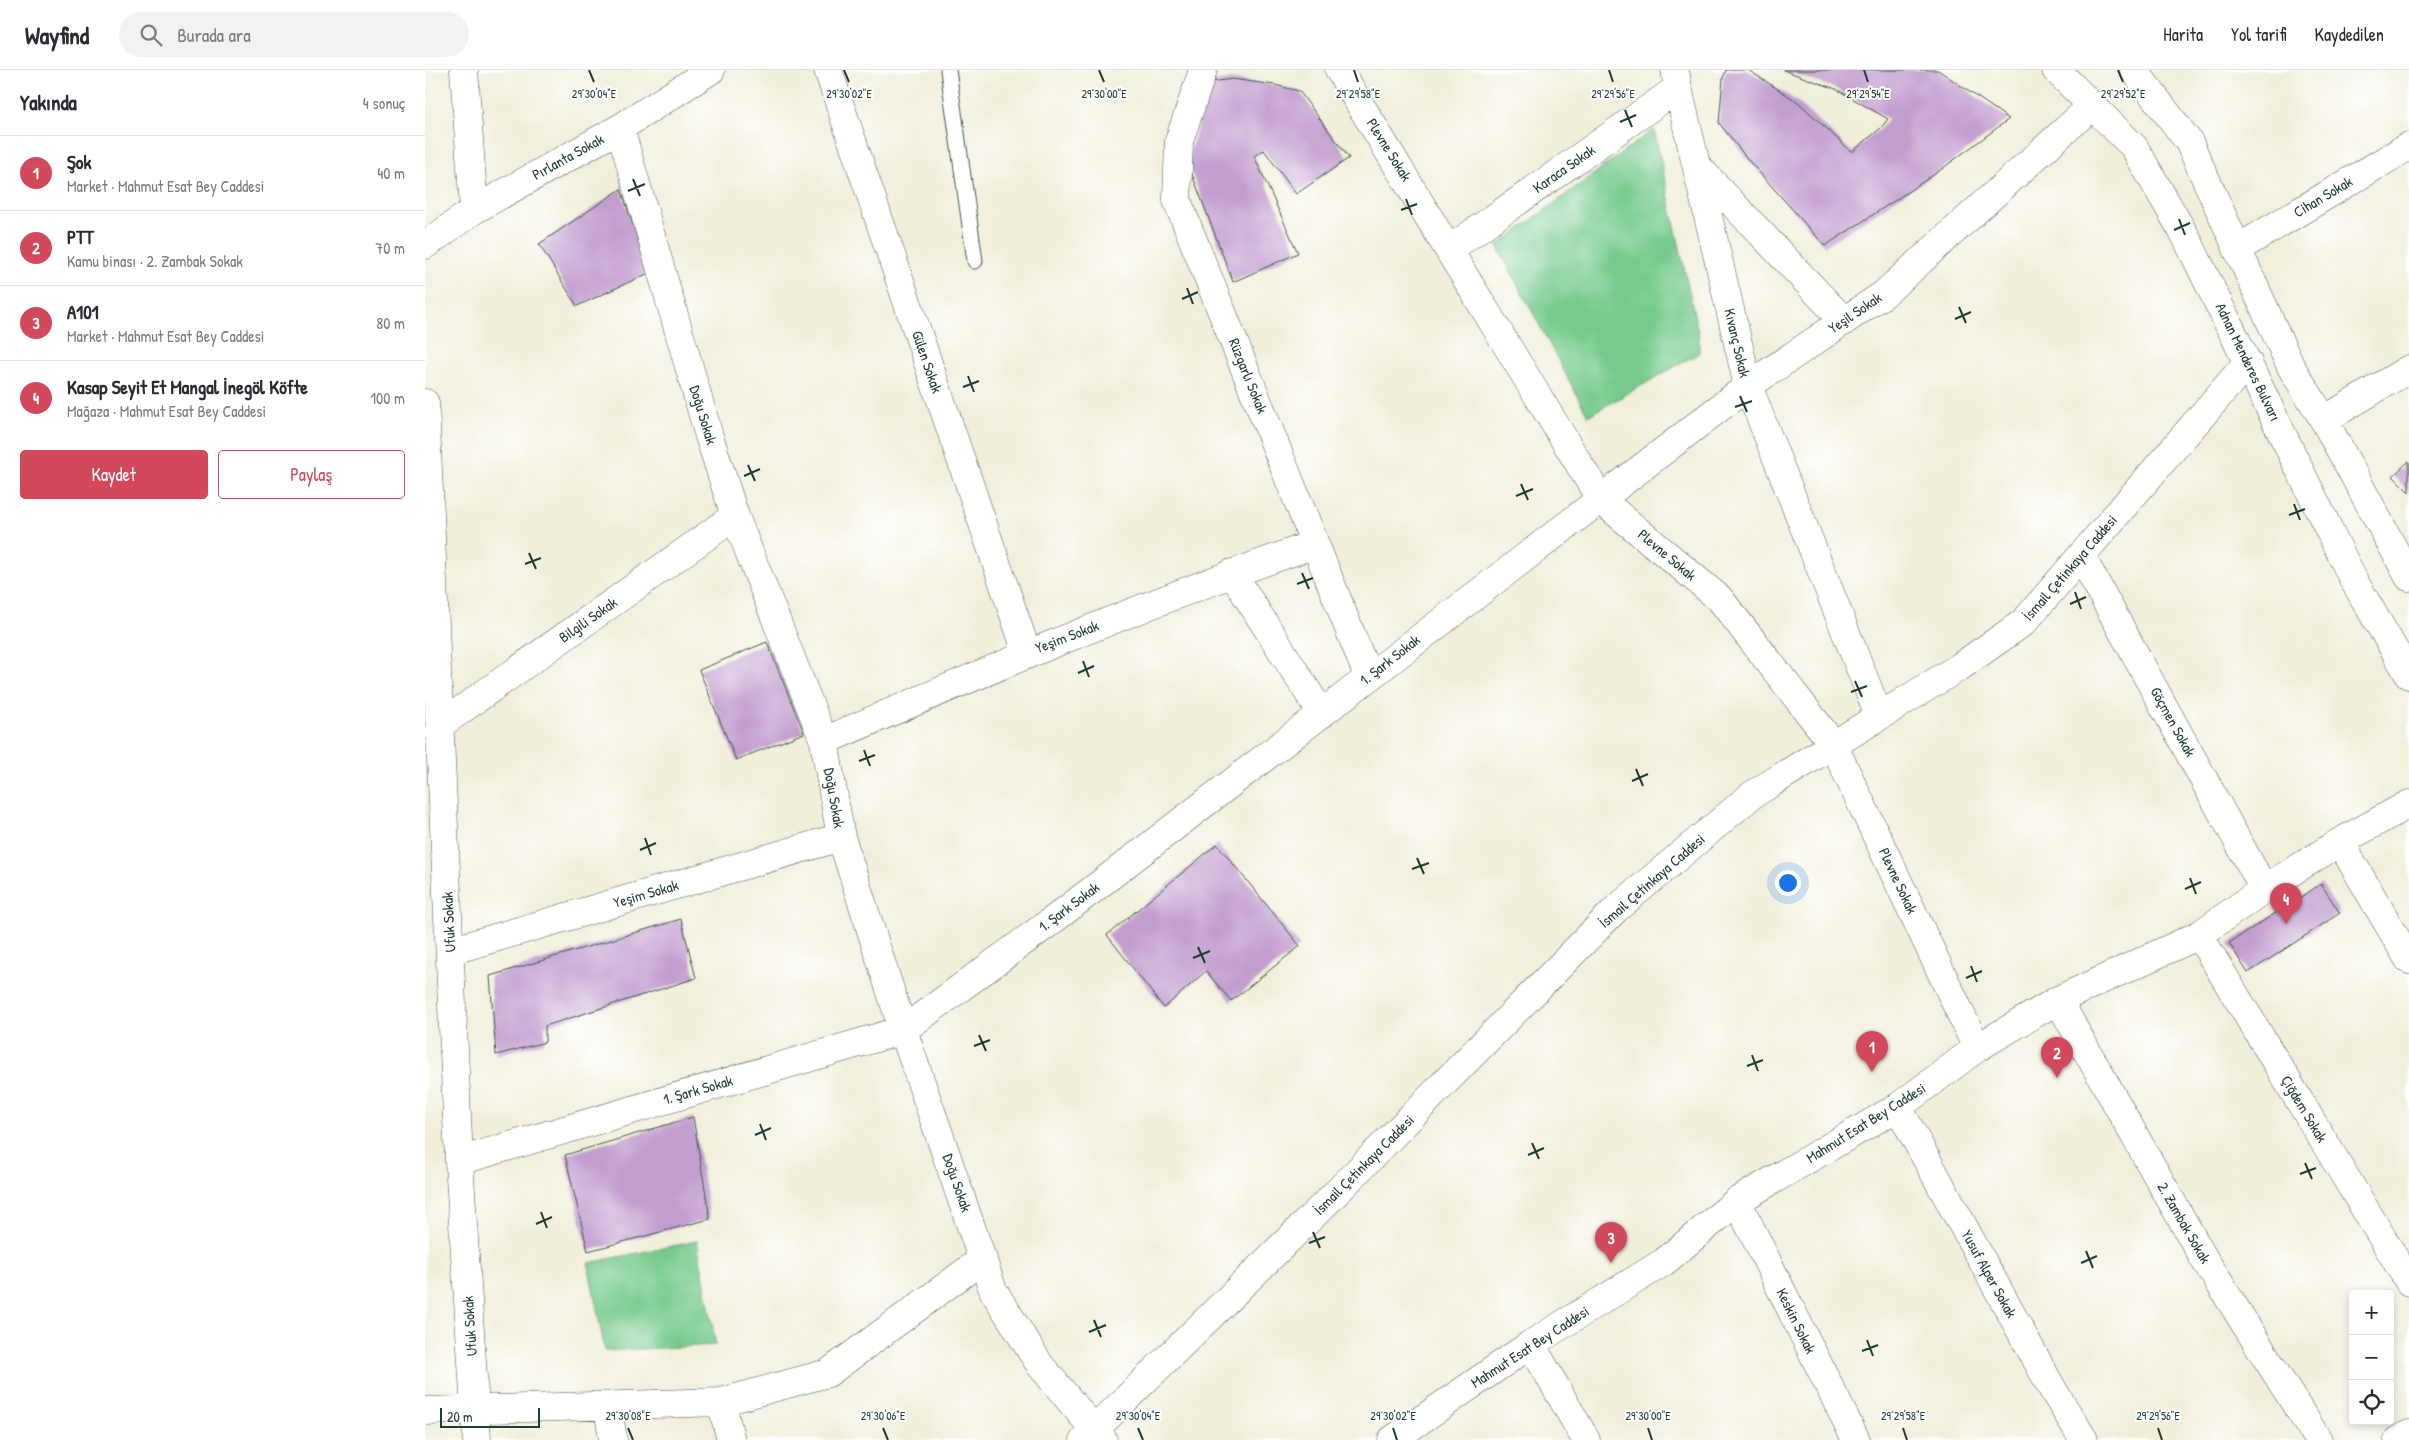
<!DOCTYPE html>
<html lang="tr">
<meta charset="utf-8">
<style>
:root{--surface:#fff;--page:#f2f2f3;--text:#2b2b33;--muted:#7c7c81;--line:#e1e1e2;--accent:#d1495b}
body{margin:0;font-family:"Patrick Hand",sans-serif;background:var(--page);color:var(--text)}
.controls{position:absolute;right:15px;bottom:15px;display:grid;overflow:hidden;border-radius:5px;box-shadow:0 2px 8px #0003}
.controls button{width:45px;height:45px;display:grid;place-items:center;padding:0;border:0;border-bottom:1px solid var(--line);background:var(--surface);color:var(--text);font:25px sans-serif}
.scale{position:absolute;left:15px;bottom:12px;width:100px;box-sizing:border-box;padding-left:5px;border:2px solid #1f3d34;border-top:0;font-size:14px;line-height:18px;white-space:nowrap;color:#1f3d34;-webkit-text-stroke:4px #fff;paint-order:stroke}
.you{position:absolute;left:1362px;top:812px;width:18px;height:18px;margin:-12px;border:4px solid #fff;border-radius:50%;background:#1a73e8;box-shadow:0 0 0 8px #1a73e833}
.badge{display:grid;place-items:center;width:32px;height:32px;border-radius:50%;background:var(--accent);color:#fff;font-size:16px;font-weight:700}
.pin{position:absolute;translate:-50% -41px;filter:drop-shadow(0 1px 2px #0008)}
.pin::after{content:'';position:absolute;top:26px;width:18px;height:15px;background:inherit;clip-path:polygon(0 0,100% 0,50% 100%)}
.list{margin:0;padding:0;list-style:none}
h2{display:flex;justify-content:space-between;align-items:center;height:65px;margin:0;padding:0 20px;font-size:21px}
h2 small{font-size:16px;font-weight:400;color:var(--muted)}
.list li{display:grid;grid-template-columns:32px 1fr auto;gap:15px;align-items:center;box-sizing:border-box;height:75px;padding:0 20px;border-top:1px solid var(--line)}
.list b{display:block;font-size:19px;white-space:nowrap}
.list p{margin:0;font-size:16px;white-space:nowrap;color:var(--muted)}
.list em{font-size:16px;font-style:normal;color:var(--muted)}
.actions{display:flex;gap:10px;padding:15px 20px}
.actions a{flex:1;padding:11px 0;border:1px solid var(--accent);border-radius:5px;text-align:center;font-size:18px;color:var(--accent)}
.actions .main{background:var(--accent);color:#fff}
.icon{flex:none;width:28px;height:28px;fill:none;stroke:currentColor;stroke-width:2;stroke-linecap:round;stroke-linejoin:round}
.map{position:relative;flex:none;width:1984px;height:1370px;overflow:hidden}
header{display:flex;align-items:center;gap:30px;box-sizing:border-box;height:70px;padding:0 25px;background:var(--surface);border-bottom:1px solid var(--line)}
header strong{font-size:24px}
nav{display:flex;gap:28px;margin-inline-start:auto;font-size:18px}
.search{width:350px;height:45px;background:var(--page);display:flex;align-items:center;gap:12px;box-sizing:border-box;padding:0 18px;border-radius:28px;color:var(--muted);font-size:19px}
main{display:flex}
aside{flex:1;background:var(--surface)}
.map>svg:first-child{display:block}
.green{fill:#76ca8d;stroke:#4a8460}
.building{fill:#c29ecf}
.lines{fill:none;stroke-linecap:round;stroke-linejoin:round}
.service-casing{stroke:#3e584d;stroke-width:17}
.minor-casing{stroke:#3e584d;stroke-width:29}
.tertiary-casing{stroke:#3e584d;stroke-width:29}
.secondary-casing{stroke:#3e584d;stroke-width:29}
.service{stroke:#fff;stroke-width:15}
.minor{stroke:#fff;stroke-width:28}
.tertiary{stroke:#fff;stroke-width:28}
.secondary{stroke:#fff;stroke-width:28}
.ticks{fill:none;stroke:#1f3d34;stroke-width:2}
.labels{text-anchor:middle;stroke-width:4;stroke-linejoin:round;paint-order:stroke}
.street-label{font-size:15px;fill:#1f3d34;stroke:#fff}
.ticks-label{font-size:12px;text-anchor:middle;fill:#1f3d34;stroke:#fff;stroke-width:4;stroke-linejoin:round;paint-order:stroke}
</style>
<header>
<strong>Wayfind</strong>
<div class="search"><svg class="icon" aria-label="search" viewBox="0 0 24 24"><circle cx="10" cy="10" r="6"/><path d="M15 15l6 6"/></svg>Burada ara</div>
<nav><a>Harita</a><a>Yol tarifi</a><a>Kaydedilen</a></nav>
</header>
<main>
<aside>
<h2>Yakında<small>4 sonuç</small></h2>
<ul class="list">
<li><span class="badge">1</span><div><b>Şok</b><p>Market · Mahmut Esat Bey Caddesi</p></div><em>40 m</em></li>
<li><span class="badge">2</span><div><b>PTT</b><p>Kamu binası · 2. Zambak Sokak</p></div><em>70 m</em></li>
<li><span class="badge">3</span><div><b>A101</b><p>Market · Mahmut Esat Bey Caddesi</p></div><em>80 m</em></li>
<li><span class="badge">4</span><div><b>Kasap Seyit Et Mangal İnegöl Köfte</b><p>Mağaza · Mahmut Esat Bey Caddesi</p></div><em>100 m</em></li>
</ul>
<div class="actions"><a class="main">Kaydet</a><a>Paylaş</a></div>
</aside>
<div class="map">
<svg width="1984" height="1370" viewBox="0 0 1984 1370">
<rect width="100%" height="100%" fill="#fff"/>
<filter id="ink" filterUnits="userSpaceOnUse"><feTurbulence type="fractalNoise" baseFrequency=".02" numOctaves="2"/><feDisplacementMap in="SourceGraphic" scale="10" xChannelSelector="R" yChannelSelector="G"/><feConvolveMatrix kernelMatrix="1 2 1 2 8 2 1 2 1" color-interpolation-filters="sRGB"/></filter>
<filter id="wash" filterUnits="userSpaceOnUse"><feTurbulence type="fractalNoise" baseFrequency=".0096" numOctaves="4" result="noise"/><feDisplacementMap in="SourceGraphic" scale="20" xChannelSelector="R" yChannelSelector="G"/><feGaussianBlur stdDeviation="1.12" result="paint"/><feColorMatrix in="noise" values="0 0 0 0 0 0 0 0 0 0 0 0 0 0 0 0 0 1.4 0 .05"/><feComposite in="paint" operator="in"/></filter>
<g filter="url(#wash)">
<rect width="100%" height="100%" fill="#f1eed9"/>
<path class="green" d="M1229,59L1274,266V283L1163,346L1072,176Z
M272,1171L291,1275L180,1281L163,1193Z"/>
<g id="blocks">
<path class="building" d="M1301,0H1323L1373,32L1427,82L1456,58L1463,49L1411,19L1358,0H1513L1584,49L1510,104L1400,176L1324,91L1294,53L1298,8Z
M807,9L850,15L874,21L924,88L871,124L839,80L829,86L873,183L808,212L762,91L786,12Z
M196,119L224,203L152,236L114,174Z
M1984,391V422L1968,406Z
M342,572L379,663L311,690L274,600Z
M792,774L875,876L806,931L781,901L739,938L682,865Z
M1896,814L1915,843L1823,903L1804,873Z
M256,849L271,908L120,956V972L71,985L65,906Z
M268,1047L285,1149L163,1181L140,1085Z"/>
</g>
</g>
<g filter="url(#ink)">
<use href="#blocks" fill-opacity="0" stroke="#3e584d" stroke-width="1"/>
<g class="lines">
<defs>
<path id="service" d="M523,0L550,191"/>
<path id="minor" d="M39,0L49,140
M403,0L602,583
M778,0L754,71L752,130L943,606
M914,0L1176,430L1295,529L1408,674L1552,978
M1250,0L1253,18L1323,316L1454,646
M195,58L284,366L310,446L399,671L416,767L478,960L568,1220L615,1295L678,1370
M1272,96L1419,251
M0,175L49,140L195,58L286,0
M1025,179L1253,18
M1812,179L1984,76
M0,333L34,1091L52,1370
M1899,350L1984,299
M1656,486L1839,819
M807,503L897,644
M15,655L310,446
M399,671C561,601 723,532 890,474
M1915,772L1984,890
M1774,865L1984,1212
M25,881L416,767
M1633,930L1778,1187L1893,1370
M1473,1037L1628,1320L1659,1370
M34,1091L478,960L632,847L1323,316L1459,224L1668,35
M1312,1131L1431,1370
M1106,1274L1161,1370
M296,1332L306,1370
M183,1337L188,1370
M0,1341L296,1332L403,1303L558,1189
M659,1370L907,1127L1191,839L1327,725L1536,596L1599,552L1823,292
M1973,1370L1984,1364"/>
<path id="tertiary" d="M967,1370L1106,1274L1239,1192L1312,1131L1473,1037L1552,978L1633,930L1774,865L1839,819L1915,772L1984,734"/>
<path id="secondary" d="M1631,0L1709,77L1761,167L1929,511L1984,605
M1709,0L1764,72L1866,297L1899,350L1984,507"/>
</defs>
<use href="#service" class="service-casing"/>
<use href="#minor" class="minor-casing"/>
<use href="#tertiary" class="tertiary-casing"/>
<use href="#secondary" class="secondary-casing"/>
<use href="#service" class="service"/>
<use href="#minor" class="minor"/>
<use href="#tertiary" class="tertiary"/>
<use href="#secondary" class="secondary"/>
</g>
</g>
<path class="ticks" d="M164,0L169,12M419,0L424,12M674,0L679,12M929,0L933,12M1184,0L1188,12M1439,0L1443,12M1693,0L1698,12M1200,40L1207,57M1195,52L1211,45M208,109L215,126M203,121L220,114M981,129L987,145M976,140L992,134M1754,149L1760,165M1749,160L1765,153M762,218L768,234M757,229L773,222M1534,237L1541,253M1530,249L1546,242M543,306L549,322M538,317L554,311M1315,326L1322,342M1310,337L1327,331M323,395L330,411M319,406L335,399M1096,414L1103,430M1091,426L1108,419M1869,434L1875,450M1864,445L1880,439M104,483L111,499M100,494L116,488M877,503L884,519M872,514L888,508M1650,522L1656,539M1645,534L1661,527M658,591L664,607M653,603L669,596M1430,611L1437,627M1426,622L1442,616M439,680L445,696M434,691L450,685M1211,699L1218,716M1207,711L1223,704M220,768L226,785M215,780L231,773M992,788L999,804M987,799L1004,793M1765,808L1771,824M1760,819L1776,812M773,877L780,893M768,888L785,881M1546,896L1552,912M1541,908L1557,901M554,965L561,981M549,976L565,970M1327,985L1333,1001M1322,996L1338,990M335,1054L341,1070M330,1065L346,1058M1107,1073L1114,1089M1103,1085L1119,1078M1880,1093L1887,1109M1875,1104L1891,1098M116,1142L122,1158M111,1154L127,1147M888,1162L895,1178M884,1173L900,1167M1661,1181L1668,1198M1656,1193L1672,1186M669,1250L676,1267M664,1262L681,1255M1442,1270L1448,1286M1437,1281L1453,1275M203,1358L208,1370M458,1358L463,1370M713,1358L718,1370M968,1358L972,1370M1223,1358L1227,1370M1478,1358L1482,1370M1733,1358L1737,1370"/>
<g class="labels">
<g class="street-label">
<text transform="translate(964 80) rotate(58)" y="5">Plevne Sokak</text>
<text transform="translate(143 87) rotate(-29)" y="5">Pırlanta Sokak</text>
<text transform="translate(1139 99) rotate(-35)" y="5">Karaca Sokak</text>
<text transform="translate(1898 127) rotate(-31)" y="5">Cihan Sokak</text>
<text transform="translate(1430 243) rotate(-34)" y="5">Yeşil Sokak</text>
<text transform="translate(1312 273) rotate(77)" y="5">Kıvanç Sokak</text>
<text transform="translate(502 292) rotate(71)" y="5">Gülen Sokak</text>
<text transform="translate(1823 292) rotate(64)" y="5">Adnan Menderes Bulvarı</text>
<text transform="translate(823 306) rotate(68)" y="5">Rüzgarlı Sokak</text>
<text transform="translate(278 345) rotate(73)" y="5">Doğu Sokak</text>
<text transform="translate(1242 485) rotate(40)" y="5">Plevne Sokak</text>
<text transform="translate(1645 498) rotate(-49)" y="5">İsmail Çetinkaya Caddesi</text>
<text transform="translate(163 550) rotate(-35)" y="5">Bilgili Sokak</text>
<text transform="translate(642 567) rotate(-21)" y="5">Yeşim Sokak</text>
<text transform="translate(965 590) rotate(-38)" y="5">1. Şark Sokak</text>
<text transform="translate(1748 652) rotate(61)" y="5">Göçmen Sokak</text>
<text transform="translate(409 728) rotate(80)" y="5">Doğu Sokak</text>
<text transform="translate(1227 811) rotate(-41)" y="5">İsmail Çetinkaya Caddesi</text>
<text transform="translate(1473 811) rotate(65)" y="5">Plevne Sokak</text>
<text transform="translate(221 824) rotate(-16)" y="5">Yeşim Sokak</text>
<text transform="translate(644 837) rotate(-37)" y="5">1. Şark Sokak</text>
<text transform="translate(24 852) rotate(-93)" y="5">Ufuk Sokak</text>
<text transform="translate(273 1020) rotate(-16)" y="5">1. Şark Sokak</text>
<text transform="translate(1879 1039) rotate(59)" y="5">Çiğdem Sokak</text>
<text transform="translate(1441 1053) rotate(-32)" y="5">Mahmut Esat Bey Caddesi</text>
<text transform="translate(939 1095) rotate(-45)" y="5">İsmail Çetinkaya Caddesi</text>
<text transform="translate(532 1113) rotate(71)" y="5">Doğu Sokak</text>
<text transform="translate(1759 1153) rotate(60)" y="5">2. Zambak Sokak</text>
<text transform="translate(1564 1204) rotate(61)" y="5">Yusuf Alper Sokak</text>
<text transform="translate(1371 1251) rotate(64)" y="5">Keskin Sokak</text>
<text transform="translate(45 1256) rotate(-94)" y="5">Ufuk Sokak</text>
<text transform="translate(1105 1277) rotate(-33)" y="5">Mahmut Esat Bey Caddesi</text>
</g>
</g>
<g class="ticks-label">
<text x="169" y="28">29°30'04"E</text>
<text x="424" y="28">29°30'02"E</text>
<text x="679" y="28">29°30'00"E</text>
<text x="933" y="28">29°29'58"E</text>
<text x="1188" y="28">29°29'56"E</text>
<text x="1443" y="28">29°29'54"E</text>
<text x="1698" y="28">29°29'52"E</text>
<text x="203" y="1350">29°30'08"E</text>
<text x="458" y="1350">29°30'06"E</text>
<text x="713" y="1350">29°30'04"E</text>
<text x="968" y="1350">29°30'02"E</text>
<text x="1223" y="1350">29°30'00"E</text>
<text x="1478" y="1350">29°29'58"E</text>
<text x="1733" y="1350">29°29'56"E</text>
</g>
</svg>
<div class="controls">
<button>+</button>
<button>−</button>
<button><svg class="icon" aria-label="locate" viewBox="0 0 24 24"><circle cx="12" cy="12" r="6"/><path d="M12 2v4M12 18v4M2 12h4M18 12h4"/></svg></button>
</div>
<div class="scale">20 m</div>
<div class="you"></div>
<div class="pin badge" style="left:1447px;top:1002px">1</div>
<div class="pin badge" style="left:1632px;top:1008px">2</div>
<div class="pin badge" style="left:1186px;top:1193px">3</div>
<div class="pin badge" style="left:1861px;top:854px">4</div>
</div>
</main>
